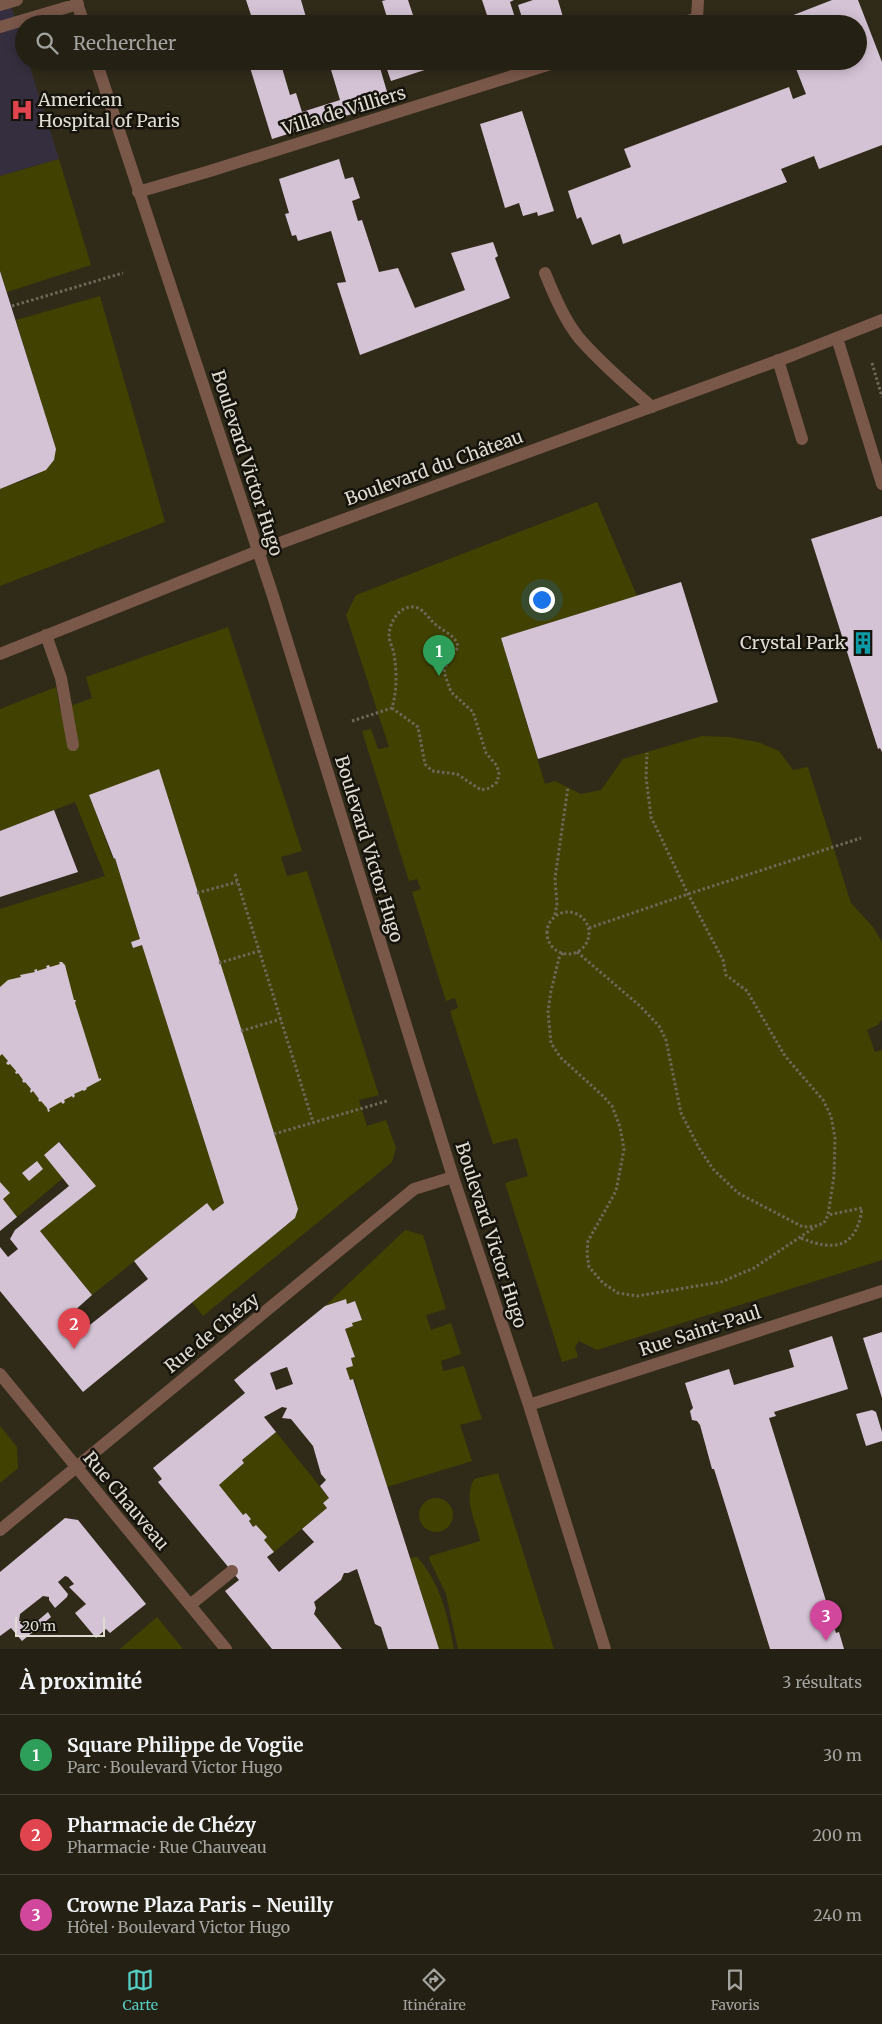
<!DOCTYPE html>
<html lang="fr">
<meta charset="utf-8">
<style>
:root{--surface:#242013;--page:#2c281c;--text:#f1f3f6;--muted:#a3a3a0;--line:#413e33;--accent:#55cec5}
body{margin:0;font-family:Merriweather,serif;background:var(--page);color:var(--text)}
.scale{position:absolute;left:15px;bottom:12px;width:90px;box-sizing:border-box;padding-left:5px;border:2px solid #e0dcd2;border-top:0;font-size:14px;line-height:18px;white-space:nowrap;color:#e0dcd2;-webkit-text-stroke:4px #15130b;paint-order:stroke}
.you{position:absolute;left:541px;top:599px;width:18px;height:18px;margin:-12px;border:4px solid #fff;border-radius:50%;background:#1a73e8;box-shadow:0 0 0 8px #1a73e833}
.badge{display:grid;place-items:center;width:32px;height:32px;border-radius:50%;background:var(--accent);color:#fff;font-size:16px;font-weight:700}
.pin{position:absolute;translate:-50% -41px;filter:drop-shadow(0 1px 2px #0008)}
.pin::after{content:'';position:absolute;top:26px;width:18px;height:15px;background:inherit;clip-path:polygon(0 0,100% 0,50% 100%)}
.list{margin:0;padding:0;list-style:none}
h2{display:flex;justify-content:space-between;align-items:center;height:65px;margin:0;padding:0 20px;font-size:21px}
h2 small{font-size:16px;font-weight:400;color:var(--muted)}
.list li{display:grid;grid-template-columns:32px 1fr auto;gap:15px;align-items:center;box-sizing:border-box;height:80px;padding:0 20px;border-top:1px solid var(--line)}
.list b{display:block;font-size:19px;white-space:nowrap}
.list p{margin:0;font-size:16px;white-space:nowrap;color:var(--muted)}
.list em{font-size:16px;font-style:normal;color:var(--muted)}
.icon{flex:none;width:28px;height:28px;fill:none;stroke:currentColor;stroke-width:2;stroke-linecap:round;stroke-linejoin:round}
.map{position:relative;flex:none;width:882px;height:1649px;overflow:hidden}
.search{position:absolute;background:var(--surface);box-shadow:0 2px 12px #0003;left:15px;right:15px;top:15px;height:55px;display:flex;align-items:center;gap:12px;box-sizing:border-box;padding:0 18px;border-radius:28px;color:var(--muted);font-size:19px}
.sheet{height:305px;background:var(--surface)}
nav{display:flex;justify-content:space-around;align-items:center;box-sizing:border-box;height:70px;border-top:1px solid var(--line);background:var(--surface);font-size:14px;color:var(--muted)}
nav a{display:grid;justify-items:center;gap:2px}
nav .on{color:var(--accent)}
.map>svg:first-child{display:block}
.medical{fill:#352e3e}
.green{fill:#414201}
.building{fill:#d4c3d5;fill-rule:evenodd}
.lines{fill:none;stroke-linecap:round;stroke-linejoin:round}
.path{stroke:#6e685a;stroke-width:3;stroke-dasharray:2.5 2.5;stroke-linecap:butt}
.minor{stroke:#795749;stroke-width:12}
.labels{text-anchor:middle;stroke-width:5;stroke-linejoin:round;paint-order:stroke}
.poi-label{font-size:18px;fill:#e0dcd2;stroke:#15130b;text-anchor:start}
.street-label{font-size:18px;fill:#e0dcd2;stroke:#15130b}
</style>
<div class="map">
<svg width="882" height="1649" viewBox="0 0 882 1649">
<rect width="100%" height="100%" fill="#302a19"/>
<path class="medical" d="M0,0H9L24,47V61H28L59,159L0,176Z"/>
<path class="green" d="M59,159L91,265L7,292L0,270V176Z
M100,296L165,522L0,586V489C21,480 51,476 56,451L16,320Z
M597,502L637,596L501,638L545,784L555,781L581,794L601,790L623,759L702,736L729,737L758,742L779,751L793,770L808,767L851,903L873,927L882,942V1019L878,1025L867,1030L875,1052L882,1050V1260L597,1350L579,1341L575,1347L578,1357L562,1362L505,1183L528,1176L517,1138L493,1144L450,1011L458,1008L455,998L446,1001L412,892L421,889L417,879L409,881L362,731L371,729L378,749L389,747L346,615L356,595Z
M228,627L302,851L281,857L287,876L307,871L379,1095L359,1100L367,1126L386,1120L396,1148L392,1162L203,1316L192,1302L295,1218L89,795L113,859L115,858L140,939L131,942L133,948L142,945L224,1203L213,1211L206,1204L92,1295L40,1231L95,1186L60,1142L44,1155L63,1178L17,1217L3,1199L9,1193L0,1182V909L105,876L75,802L0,831V709L56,687L60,710L92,698L86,677Z
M405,1230L423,1235L446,1309L426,1315L431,1330L451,1323L461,1354L441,1361L443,1371L464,1366L482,1419L460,1425L472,1461L387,1487L354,1379L350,1380L346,1368L353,1366L351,1358L355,1357L345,1329L353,1326L352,1323L362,1320L355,1301L347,1304L345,1299L325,1306Z
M0,1426L17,1447L18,1468L0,1483Z
M276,1432L329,1498L323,1503L327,1508L274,1552L264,1540L256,1525L253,1527L249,1521L251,1519L246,1513L243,1515L219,1485L244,1463L242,1460Z
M498,1473L554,1649H458L446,1594L429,1559L430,1556L480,1541C475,1518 463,1501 474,1479Z
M419 1515a17 17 0 1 1 34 0a17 17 0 1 1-34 0Z
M417,1557C440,1582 448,1616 454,1649H439L410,1558Z
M157,1617L183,1649H120Z"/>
<path class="building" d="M246,0H301L308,24H254Z
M386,0H408L416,24H389L382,1Z
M482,0H514L510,2L517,24H469L468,21L487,15Z
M533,0H558L565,24H524L518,5Z
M832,0H858L882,62V145L819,169L814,156L781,169L787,182L623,244L620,234L592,245L581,217L577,219L568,191L631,167L624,149L789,87L793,99L806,94L793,61H858V24H779L778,21Z
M248,61H280L290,95L296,93L302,112L340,100L329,63L378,61L390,102L272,139Z
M384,61H449V62L391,81Z
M522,111L554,211L538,216L537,212L523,216L519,203L505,208L480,124Z
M339,159L345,179L353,177L360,198L352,201L358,221L362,220L379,272L398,268L415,308L465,290L451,253L493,242L498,256L495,258L510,298L360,355L337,283L346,282L331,231L298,241L296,235L292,236L285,214L289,213L279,179Z
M0,271L56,449L54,460L46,470L0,489Z
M882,516V752L880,748L878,749L811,539Z
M681,582L718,702L538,759L501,638Z
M159,769L298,1209L295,1218L83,1392L0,1291V1247L8,1257L18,1249L10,1239L15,1230L69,1186L44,1155L59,1142L96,1186L40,1231L92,1295L73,1312L86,1328L148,1279L134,1261L207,1203L213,1211L224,1203L142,945L133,948L131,942L140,939L115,858L114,859L89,795Z
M54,810L78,872L0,897V831Z
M59,962H62L65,965L74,1000H76L75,1003L99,1079L101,1078V1080L86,1088L87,1089L84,1091L83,1090L74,1094L75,1096L73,1098L72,1096L64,1100L65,1102L63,1104L61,1102L49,1109L50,1111L48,1112L47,1108L41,1101L40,1102L38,1100L39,1099L33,1091L31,1093L30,1091L31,1089L25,1082L24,1083L22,1081L23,1080L18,1073L17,1074L15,1073L16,1071L10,1064L8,1065L6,1063L8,1061L2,1054L0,1056V987L8,980L21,977L20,975L35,972L34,970L37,969V971L47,968L46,966L49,965L50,967L60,964Z
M37,1161L43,1169L29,1181L22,1173Z
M0,1182L10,1193L3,1199L17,1217L0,1231Z
M346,1299L347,1304L355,1301L362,1320L352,1323L353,1326L345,1329L355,1357L351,1358L353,1366L346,1368L350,1380L353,1379L439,1649H388L381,1627L375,1624L357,1569L348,1573H344L341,1580L314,1602L316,1608L314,1614L342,1649H272L225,1591L239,1580L158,1482L162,1479L153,1468L245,1393L234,1380L325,1306ZM287,1367L293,1384L276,1390L270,1373ZM282,1407L287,1408L282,1418L291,1419L313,1446L321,1474L326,1480L320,1486L329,1498L323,1503L327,1508L302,1529L314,1542L279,1572L267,1557L274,1552L264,1540L267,1537L256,1525L253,1527L249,1521L251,1519L246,1513L243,1515L219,1485L244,1463L242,1460L276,1432L264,1417Z
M882,1332V1398L863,1338Z
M832,1336L848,1389L774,1412L776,1416L769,1418L836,1633L839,1632L844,1649H770L714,1469H712L700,1425L697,1421L692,1420L690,1411L693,1408L685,1383L729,1369L734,1385L794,1367L789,1350Z
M872,1410L876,1412L882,1432V1441L866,1446L856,1414Z
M65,1518L78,1520L146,1604L110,1633L106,1629L96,1638L75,1613L86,1604L69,1587L74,1584L68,1577L65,1576L58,1582L68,1594L67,1597L55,1608L49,1600V1597L43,1596L20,1614L19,1621L35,1623L48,1612L51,1617L22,1641L11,1628L0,1636V1572Z"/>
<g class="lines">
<path class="path" d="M12,306L123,273
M872,363L882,397
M352,721L392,708C397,691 397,672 394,654C393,648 389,641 389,636C389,621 402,602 418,608C425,611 429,619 435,624C444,632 456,635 458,647C453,656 446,662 444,672L451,692L473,712L486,753L497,766L499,774L497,782L490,788L481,790L457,774L432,771L425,764L418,727L392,708
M235,874L313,1122
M197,893L237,882
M547 933a21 21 0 1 1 42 0a21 21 0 1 1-42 0Z
M555,915L557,904L555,878L568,787
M589,928L688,894L861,838
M577,952L640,1006L659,1026L666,1040L681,1113L699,1148L713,1169L738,1193L803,1227L816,1226L824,1223L828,1215L834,1176L835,1138L831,1116L823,1100L785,1056L747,991L726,975L723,960L688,894L651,817L646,777L647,753
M563,953L559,958L551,991L548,1012L551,1043L561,1058L602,1095L612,1106L620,1127L624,1149L616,1191L588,1241L587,1254L589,1267L603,1283L618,1293L637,1296L721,1282L754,1268L815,1227
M219,963L259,951
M241,1031L281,1019
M274,1134L387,1101
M801,1238C834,1252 857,1248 862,1208L828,1215"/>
<path class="minor" d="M76,0L84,24
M0,5L17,0
M679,24L697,18L698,0
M0,27L78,4
M96,61L273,596L453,1177L529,1405L605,1649
M138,192L210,171L560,61
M545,273C554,295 564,319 579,338C601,363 626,385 652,407
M837,338L882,484
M778,360L802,439
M46,635L61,678L73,745
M0,654L258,551L793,355L882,320
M0,1374L226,1649
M529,1405L882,1291
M0,1530L414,1189L453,1177
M190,1605L232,1571"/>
</g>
<defs>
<symbol id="hospital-bare" viewBox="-9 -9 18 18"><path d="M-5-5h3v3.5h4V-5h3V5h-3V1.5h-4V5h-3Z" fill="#e0444e" stroke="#15130b" stroke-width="2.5" paint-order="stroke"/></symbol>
<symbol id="building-bare" viewBox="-9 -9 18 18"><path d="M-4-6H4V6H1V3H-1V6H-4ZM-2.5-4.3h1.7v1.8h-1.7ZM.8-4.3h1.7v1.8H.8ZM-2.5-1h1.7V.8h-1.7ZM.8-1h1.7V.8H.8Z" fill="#0f9aa8" stroke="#15130b" stroke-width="2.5" paint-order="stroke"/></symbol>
</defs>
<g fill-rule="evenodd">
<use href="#hospital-bare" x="6" y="94" width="32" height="32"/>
<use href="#building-bare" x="847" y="627" width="32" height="32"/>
</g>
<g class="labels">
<g class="poi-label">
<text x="38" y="106">American<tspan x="38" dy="21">Hospital of Paris</tspan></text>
<text x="846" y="649" text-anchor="end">Crystal Park</text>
</g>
<g class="street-label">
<text transform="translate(344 111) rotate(-17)" y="6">Villa de Villiers</text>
<text transform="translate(247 463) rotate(72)" y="6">Boulevard Victor Hugo</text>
<text transform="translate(434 468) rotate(-20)" y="6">Boulevard du Château</text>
<text transform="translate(369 849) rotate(73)" y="6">Boulevard Victor Hugo</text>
<text transform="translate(491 1235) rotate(72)" y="6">Boulevard Victor Hugo</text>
<text transform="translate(700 1331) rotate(-18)" y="6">Rue Saint-Paul</text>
<text transform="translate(212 1333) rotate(-39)" y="6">Rue de Chézy</text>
<text transform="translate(126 1501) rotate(50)" y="6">Rue Chauveau</text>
</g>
</g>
</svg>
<div class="scale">20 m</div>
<div class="you"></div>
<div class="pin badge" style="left:439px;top:676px;background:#2e9e5b">1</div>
<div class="pin badge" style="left:74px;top:1349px;background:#e0444e">2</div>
<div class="pin badge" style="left:826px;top:1641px;background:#d1479c">3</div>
<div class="search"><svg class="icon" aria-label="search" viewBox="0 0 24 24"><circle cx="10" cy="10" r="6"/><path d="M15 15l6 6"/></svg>Rechercher</div>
</div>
<section class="sheet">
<h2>À proximité<small>3 résultats</small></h2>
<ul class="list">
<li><span class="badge" style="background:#2e9e5b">1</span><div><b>Square Philippe de Vogüe</b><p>Parc · Boulevard Victor Hugo</p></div><em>30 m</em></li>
<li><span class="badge" style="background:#e0444e">2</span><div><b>Pharmacie de Chézy</b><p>Pharmacie · Rue Chauveau</p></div><em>200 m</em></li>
<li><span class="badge" style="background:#d1479c">3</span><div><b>Crowne Plaza Paris - Neuilly</b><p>Hôtel · Boulevard Victor Hugo</p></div><em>240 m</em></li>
</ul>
</section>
<nav>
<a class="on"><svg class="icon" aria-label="map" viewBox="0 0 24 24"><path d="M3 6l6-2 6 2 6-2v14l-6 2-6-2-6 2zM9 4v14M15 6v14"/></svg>Carte</a>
<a><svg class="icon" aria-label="directions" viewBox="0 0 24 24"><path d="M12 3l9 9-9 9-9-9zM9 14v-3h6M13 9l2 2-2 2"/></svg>Itinéraire</a>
<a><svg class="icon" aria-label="saved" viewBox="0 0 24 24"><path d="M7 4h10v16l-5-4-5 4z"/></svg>Favoris</a>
</nav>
